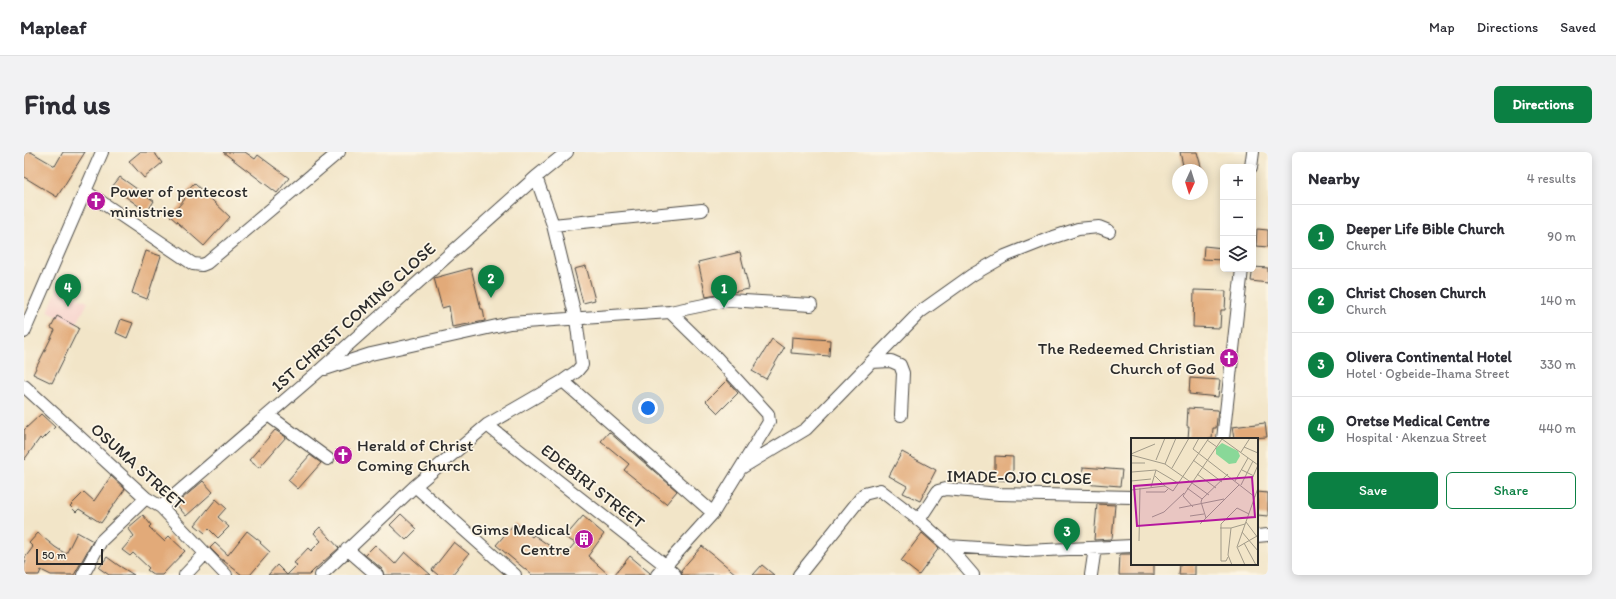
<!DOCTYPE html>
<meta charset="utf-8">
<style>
:root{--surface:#fff;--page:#f2f2f3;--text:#2b2b33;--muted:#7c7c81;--line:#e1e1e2;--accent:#0b8043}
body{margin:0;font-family:Itim,sans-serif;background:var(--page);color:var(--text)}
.controls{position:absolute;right:12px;top:12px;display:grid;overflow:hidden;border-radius:6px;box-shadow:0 2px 10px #0003}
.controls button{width:36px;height:36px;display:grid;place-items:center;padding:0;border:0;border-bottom:1px solid var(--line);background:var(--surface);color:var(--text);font:20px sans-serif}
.compass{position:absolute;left:1148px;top:12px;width:36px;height:36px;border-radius:50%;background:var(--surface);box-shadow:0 2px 10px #0003;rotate:184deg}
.scale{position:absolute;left:12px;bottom:10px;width:67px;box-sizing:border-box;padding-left:4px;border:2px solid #2b2b2b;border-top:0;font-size:11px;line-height:14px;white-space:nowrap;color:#2b2b2b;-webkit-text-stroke:3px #fcf5e5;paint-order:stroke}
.you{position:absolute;left:624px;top:256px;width:14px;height:14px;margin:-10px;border:3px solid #fff;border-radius:50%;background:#1a73e8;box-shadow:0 0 0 6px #1a73e833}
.badge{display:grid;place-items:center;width:26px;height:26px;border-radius:50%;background:var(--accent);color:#fff;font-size:13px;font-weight:700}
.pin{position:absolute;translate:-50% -33px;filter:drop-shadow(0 1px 2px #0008)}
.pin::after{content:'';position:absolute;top:21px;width:14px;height:12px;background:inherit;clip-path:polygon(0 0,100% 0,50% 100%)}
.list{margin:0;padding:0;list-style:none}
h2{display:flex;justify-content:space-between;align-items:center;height:52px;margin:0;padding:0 16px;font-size:17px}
h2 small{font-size:13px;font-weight:400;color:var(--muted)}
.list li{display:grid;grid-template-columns:26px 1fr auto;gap:12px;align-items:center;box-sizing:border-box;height:64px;padding:0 16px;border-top:1px solid var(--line)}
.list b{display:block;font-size:15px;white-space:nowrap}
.list p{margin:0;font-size:13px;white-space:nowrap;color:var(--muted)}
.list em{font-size:13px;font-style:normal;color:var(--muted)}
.actions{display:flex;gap:8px;padding:12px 16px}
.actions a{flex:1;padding:9px 0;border:1px solid var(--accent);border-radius:6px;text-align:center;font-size:14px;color:var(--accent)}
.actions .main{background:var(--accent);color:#fff}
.icon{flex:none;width:22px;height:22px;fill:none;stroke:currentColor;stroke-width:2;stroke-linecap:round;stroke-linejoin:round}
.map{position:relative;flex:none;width:1244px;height:423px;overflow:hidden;border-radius:6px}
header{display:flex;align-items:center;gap:24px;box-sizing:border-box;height:56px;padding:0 20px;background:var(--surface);border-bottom:1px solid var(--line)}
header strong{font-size:19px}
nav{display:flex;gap:22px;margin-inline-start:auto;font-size:14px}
.intro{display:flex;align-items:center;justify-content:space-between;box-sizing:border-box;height:96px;padding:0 24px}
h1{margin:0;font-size:28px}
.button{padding:10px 18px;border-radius:6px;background:var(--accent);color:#fff;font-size:14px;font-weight:700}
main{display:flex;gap:24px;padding:0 24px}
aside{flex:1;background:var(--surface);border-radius:6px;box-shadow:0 2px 10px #0003}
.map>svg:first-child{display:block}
.built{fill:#f7d0cb}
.building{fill:#e2aa79}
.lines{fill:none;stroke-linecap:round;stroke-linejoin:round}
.minor-casing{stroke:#494743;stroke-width:14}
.minor{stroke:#fff;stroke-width:12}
.labels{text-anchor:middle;stroke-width:3.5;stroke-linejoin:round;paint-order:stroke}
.poi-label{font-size:17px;fill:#2b2b2b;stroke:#fcf5e5;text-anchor:start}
.street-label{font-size:17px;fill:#2b2b2b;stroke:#fcf5e5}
.inset-road{fill:none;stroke:#a29b89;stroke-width:1}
.view{fill:#b5179e;fill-opacity:0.15;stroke:#b5179e;stroke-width:2}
.inset-edge{fill:none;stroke:#2b2b2b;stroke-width:2}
</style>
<header>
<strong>Mapleaf</strong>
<nav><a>Map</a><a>Directions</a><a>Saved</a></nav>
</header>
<div class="intro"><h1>Find us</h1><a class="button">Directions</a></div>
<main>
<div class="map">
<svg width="1244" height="423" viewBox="0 0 1244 423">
<rect width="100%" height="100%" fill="#fcf5e5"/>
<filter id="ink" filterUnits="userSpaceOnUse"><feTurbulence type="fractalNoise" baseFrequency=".025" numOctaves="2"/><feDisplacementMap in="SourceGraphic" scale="8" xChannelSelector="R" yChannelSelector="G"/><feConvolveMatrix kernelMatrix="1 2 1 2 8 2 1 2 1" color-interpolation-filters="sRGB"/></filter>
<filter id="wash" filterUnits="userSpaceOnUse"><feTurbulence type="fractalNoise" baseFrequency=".012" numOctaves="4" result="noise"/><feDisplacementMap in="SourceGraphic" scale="16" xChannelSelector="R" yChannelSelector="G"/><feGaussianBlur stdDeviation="0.9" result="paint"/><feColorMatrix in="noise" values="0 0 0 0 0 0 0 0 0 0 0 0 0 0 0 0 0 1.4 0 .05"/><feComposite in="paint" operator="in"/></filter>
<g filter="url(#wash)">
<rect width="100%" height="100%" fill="#f2e5c8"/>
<path class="built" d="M33,137L64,150L52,173L24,160Z"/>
<g id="blocks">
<path class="building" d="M3,0H7L31,14L39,0H61L33,45L0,25V4Z
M116,0H130L138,11L120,26L105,9Z
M199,0H221L231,7L234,3L265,26L253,41Z
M1156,0H1173L1178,18H1160Z
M96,25L130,49L123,60L88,35Z
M170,31L206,65L180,94L146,64L161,47L158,44Z
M1233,77L1244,78V95L1232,94Z
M1180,94L1199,96V108L1179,107Z
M122,99L137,104L123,147L108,141Z
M716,100L725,137L682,145L674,110Z
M562,114L571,148L559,151L550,117Z
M1229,115L1244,116V131L1227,129Z
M447,116L457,157H459L461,169L428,175L425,154L418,156L410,126Z
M1170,138L1202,139L1201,158H1197L1196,176L1169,175Z
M33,164L55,176L28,231L9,222L31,178L27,176Z
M97,167L109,171L103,186L92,181Z
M768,185L806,188L805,204L767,201Z
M748,187L760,196L742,227L728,219Z
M1166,226L1196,228L1194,245L1165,242Z
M703,228L714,241L694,261L682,249Z
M1164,256L1194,258L1192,276H1189L1188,287H1164L1165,274H1163Z
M17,262L31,275L18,288L16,286L0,308V278Z
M1241,271L1243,285L1210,287L1208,275Z
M251,278L262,285L235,316L225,308Z
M585,280L653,339L642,352L600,318L605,312L577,289Z
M878,300L912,318L896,349L879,341L883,334L865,324Z
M286,303L297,311L274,337L264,328Z
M971,304L989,305V329L971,328Z
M1059,315L1098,318L1096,334L1058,331Z
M87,324L101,337L77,371L55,357L52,360L46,354L60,340L70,349Z
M179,329L189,340L162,364L152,352Z
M1233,340L1244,341V364L1233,363Z
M192,347L202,356L194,365L205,375L194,386L185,377L181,381L171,373Z
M1073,352L1091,353L1088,387L1070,388Z
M377,362L393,377L382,388L366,373Z
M119,363L127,373L125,375L140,389L145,384L161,399L138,423H130L123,418L125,416L109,401L106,404L98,398L110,384L104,376Z
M559,364L580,382L564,404L585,423H508L472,393L491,371L508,385L510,383L540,404L551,391L541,385Z
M296,375L315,396L290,418L285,423H244L253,413L263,423L273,413L270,411L284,396L287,399L297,389L290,381Z
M223,379L237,390L236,391L246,400L226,423H218L196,406L186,396L191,391L204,403Z
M53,380L69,389L50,423H27L17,418L15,423H0V414L2,409L0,407L9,395L5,391L14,381L31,395L42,402Z
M898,381L915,396L895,423L877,409Z
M430,390L445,402L428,423H414L408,418Z
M351,393L371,412L381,400L407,423H360L358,417L341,403Z
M678,394L693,406L713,423H658L657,418Z
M1096,402H1108V412H1130V423H1095Z
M606,404L626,421V423H590Z
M83,405L94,413L110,423H85L75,416Z
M1156,412H1171V423H1155Z
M738,413L750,423H729Z"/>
</g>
</g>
<g filter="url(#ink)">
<use href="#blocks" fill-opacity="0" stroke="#494743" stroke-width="1"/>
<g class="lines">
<defs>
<path id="minor" d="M1227,15L1229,0
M61,39L169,112L178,113L183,111L315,0
M529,73L678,58
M0,180L78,0
M847,210L867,209L876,213L879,221L877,263
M301,217L347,202L486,171L646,160L704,148L787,153
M539,229L689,361
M0,234L122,346L137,355L202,423
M244,263L304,307
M463,273L641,413L651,423
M1199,287L1218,117
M717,316L782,277L896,160L948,123L981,104L1024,87L1054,77L1075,75L1085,79
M391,334L491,423
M137,355L296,218L512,25L543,0
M895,368L914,339L922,337L975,342L1108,345
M1233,384L1244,383
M924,394L949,423
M323,397L353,423
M59,423L77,389L122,346
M161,423L181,402
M297,423L391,334L463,273L539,229L553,219L558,213L552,167L529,73L512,25
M633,423L689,361L745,270L744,262L692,205L646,160
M775,423L840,342L856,338L895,368L924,394L1002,399L1108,394
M1067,423L1071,396"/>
</defs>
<use href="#minor" class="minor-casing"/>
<use href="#minor" class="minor"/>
</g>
</g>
<defs>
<symbol id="church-disc" viewBox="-11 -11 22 22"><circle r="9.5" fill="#b5179e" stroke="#fcf5e5"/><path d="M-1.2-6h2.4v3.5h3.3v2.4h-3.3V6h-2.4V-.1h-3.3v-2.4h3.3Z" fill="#fff"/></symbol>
<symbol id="building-disc" viewBox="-11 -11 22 22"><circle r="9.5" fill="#b5179e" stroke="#fcf5e5"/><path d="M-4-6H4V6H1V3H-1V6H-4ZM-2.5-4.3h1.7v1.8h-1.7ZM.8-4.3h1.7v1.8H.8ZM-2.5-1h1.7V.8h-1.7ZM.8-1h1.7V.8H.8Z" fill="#fff"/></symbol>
</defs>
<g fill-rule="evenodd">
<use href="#church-disc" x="61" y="38" width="22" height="22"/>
<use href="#church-disc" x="1194" y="195" width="22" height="22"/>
<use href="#church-disc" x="308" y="292" width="22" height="22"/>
<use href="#building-disc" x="549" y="376" width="22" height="22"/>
</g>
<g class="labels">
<g class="poi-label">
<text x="86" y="45">Power of pentecost<tspan x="86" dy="20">ministries</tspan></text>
<text x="1191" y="202" text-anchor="end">The Redeemed Christian<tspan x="1191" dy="20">Church of God</tspan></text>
<text x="333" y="299">Herald of Christ<tspan x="333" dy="20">Coming Church</tspan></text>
<text x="546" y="383" text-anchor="end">Gims Medical<tspan x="546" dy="20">Centre</tspan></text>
</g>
<g class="street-label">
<text transform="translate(329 165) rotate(-42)" y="6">1ST CHRIST COMING CLOSE</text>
<text transform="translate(114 314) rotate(42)" y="6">OSUMA STREET</text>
<text transform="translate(995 325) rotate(1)" y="6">IMADE-OJO CLOSE</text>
<text transform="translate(569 334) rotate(38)" y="6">EDEBIRI STREET</text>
</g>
</g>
<g transform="translate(1107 286)">
<rect width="127" height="127" fill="#f2e5c8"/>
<path d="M91,5L107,13L109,18L105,25L98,26L85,16V10Z" fill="#89d898"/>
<path class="inset-road" d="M68,0L62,11L124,59M91,1L127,27M76,2L86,9M113,9L127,15M110,14L119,0M0,16L24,6M0,17L34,26L78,57M25,22L34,0M62,22L91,44M1,25H14M34,26L45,0M41,30L58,0M111,32L123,38M1,34L25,32L47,45M66,36L85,50M24,38L34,48M121,41L127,27M0,43V17M0,43L20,41M104,43L117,20M110,47L122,23M20,49L25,32M56,50L71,61M0,52L34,48L42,53L78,0M15,54H34L37,51M71,61L97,36M71,61L70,64L75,80M62,69L52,58L91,1M48,70L93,61M59,78L73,76M21,79L33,74L53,55M115,84L127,100M69,86L108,47M89,90H100L114,86M100,90L97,117L101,127M111,94L127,113M8,103L9,50M113,105L125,127M107,109L126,98M97,119L95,123H90V86L106,70L118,76M114,127L106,109L127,50"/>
<path class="view" d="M121,39L124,79L6,88L3,48Z"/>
<rect width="127" height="127" class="inset-edge"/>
</g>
</svg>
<div class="controls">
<button>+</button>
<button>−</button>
<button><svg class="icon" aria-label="layers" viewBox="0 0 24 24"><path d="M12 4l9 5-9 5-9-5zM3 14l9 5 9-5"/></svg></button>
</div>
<svg class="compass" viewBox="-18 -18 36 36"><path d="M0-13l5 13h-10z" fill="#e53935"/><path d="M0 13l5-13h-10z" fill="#7c7c81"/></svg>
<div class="scale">50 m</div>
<div class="you"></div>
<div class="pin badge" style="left:700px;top:156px">1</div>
<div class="pin badge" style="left:467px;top:146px">2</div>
<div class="pin badge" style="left:1043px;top:399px">3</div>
<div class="pin badge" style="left:44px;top:155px">4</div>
</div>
<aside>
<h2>Nearby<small>4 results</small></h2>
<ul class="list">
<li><span class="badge">1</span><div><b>Deeper Life Bible Church</b><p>Church</p></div><em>90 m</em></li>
<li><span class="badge">2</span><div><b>Christ Chosen Church</b><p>Church</p></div><em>140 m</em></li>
<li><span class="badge">3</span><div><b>Olivera Continental Hotel</b><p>Hotel · Ogbeide-Ihama Street</p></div><em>330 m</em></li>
<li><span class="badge">4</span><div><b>Oretse Medical Centre</b><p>Hospital · Akenzua Street</p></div><em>440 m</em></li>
</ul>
<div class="actions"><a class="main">Save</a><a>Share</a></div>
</aside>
</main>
